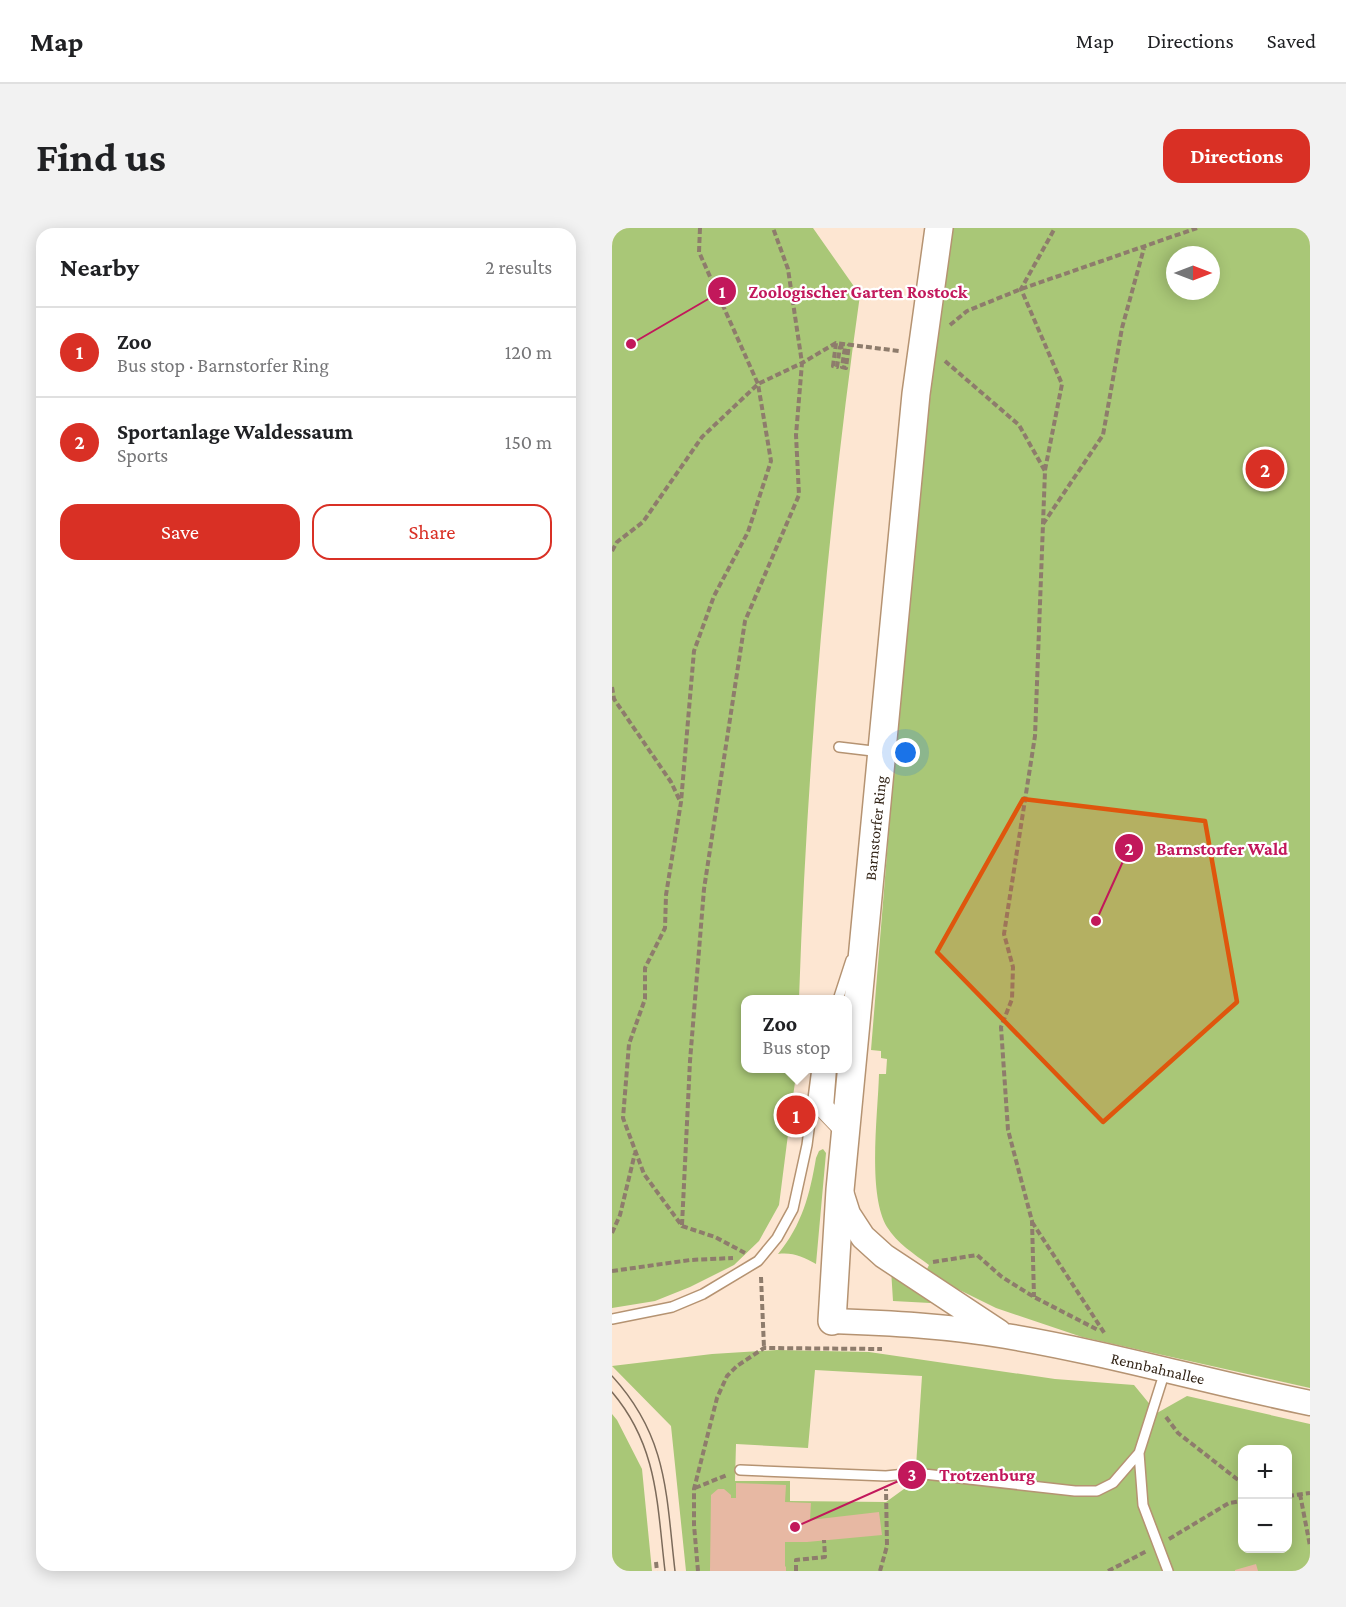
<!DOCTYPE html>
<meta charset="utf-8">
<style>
:root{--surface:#fff;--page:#f2f2f2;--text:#202124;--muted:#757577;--line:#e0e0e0;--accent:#d93025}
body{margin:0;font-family:"Crimson Pro",serif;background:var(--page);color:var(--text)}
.controls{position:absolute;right:18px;bottom:18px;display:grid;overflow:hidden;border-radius:12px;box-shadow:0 3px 15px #0003}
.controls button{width:54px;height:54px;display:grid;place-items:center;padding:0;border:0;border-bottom:2px solid var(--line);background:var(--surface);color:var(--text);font:30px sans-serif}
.compass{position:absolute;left:554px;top:18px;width:54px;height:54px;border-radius:50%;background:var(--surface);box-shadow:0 3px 15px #0003;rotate:90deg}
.you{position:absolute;left:294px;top:525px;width:21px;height:21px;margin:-15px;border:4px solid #fff;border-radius:50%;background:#1a73e8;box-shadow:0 0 0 9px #1a73e833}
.badge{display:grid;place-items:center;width:39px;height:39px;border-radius:50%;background:var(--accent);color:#fff;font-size:20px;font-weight:700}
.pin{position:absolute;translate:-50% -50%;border:3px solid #fff;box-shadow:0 2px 6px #0006}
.popup{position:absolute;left:129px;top:767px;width:111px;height:78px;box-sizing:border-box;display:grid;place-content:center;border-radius:12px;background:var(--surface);filter:drop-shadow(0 2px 4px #0005);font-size:20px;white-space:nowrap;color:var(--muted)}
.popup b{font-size:22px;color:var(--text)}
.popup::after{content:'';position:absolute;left:50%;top:100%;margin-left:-12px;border:12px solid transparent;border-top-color:var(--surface)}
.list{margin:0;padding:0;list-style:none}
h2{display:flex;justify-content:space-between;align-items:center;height:78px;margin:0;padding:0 24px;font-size:26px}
h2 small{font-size:20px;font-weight:400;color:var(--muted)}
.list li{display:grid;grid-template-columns:39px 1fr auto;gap:18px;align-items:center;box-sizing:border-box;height:90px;padding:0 24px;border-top:2px solid var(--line)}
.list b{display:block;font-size:22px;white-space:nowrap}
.list p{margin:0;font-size:20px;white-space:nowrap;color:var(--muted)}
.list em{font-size:20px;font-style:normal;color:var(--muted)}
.actions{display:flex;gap:12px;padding:18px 24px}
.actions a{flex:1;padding:14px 0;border:2px solid var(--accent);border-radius:18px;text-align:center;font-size:21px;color:var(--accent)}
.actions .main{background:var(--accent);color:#fff}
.map{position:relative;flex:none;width:698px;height:1343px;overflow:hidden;border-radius:18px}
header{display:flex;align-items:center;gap:36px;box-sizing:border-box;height:84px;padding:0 30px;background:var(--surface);border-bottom:2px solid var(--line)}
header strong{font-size:28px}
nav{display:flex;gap:33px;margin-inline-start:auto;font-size:21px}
.intro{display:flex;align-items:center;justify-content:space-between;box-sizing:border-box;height:144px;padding:0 36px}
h1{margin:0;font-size:42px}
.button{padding:15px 27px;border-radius:18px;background:var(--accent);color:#fff;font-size:21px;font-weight:700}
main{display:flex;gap:36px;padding:0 36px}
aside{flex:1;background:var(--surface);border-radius:18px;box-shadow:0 3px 15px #0003}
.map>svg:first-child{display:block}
.green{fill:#a9c777;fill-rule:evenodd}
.building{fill:#e7b8a3}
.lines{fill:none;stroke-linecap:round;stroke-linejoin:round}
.service-casing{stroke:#b59372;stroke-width:12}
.minor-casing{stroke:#b59372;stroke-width:22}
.tertiary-casing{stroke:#b59372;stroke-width:27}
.secondary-casing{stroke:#b59372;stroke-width:30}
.path{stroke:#8e7c6c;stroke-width:4;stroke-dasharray:6 3;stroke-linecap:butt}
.service{stroke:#fff;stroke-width:9}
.minor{stroke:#fff;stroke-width:20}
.tertiary{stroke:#fff;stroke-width:24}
.secondary{stroke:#fff;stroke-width:27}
.tram{stroke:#7b6a5a;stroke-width:1.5}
.marked{fill:#df560d;fill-opacity:0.2;stroke:#df560d;stroke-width:4.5;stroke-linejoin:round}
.labels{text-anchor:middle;stroke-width:4.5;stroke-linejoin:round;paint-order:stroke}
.street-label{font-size:16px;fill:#322417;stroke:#fff}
.leader{fill:none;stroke:#c2185b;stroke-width:2}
.callout-dot{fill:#c2185b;stroke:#fff;stroke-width:2}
.mark-label{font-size:18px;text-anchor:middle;font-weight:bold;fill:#fff}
.callout-label{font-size:18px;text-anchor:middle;font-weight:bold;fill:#c2185b;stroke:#fff;stroke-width:4.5;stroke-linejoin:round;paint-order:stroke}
</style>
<header>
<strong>Map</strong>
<nav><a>Map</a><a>Directions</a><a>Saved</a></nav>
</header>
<div class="intro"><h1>Find us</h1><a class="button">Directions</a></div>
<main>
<aside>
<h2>Nearby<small>2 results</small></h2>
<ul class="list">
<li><span class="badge">1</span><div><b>Zoo</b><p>Bus stop · Barnstorfer Ring</p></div><em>120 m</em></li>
<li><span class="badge">2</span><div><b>Sportanlage Waldessaum</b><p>Sports</p></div><em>150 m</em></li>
</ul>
<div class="actions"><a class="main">Save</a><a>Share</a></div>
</aside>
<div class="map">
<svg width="698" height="1343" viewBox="0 0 698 1343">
<rect width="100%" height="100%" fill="#fde6d2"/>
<path class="green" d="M0,0H201L248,67C215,300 195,536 187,771L133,772V840L185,841L181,868L173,867L172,882L179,883L167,977L147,1013L122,1037L78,1059L43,1073L0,1080Z
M341,0H698V1160L470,1109L384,1080L313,1045L317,1037C302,1026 285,1015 275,999C255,966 266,885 267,846H274L275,831L269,830V823L259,822L280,564L318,170ZM563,27H599V63H563Z
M211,921L214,925L204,1036C191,1029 181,1024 166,1026C190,997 198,966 204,930L207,923Z
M279,1041L337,1076L281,1073Z
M165,1122L257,1124L443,1151L522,1157L545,1185L575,1168L698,1196V1343H74L59,1198L0,1138L100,1126ZM203,1142L310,1148L303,1253L274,1274L178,1273V1253H123L124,1216L196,1220ZM630,1222H676V1320H630Z
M0,1186L5,1192L30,1241L40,1343H0Z"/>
<path class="building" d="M124,1255L174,1257L173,1274L199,1275L198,1292L267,1284L270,1307L195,1314H173V1339L174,1338V1343H98L99,1267L106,1261H112L119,1267V1270H124Z
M644,1336L646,1343H623V1342Z"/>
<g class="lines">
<defs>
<path id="service" d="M227,519L269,524
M226,772L239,732
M0,1091L60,1079L91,1066L146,1033L165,1010L181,981L195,917L205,840
M527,1225L531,1277L556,1343
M128,1242L274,1248L303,1245L463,1263H485L501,1255L527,1225L553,1143"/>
<path id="minor" d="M214,840L211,879L234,903"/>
<path id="tertiary" d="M229,964L236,986L251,1009L272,1028L387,1104
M220,1093C278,1095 336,1098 394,1108C496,1125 596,1154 698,1175"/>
<path id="secondary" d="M220,1093L228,962L304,166L327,0"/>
</defs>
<use href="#service" class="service-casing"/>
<use href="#minor" class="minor-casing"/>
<use href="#tertiary" class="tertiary-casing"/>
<use href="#secondary" class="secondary-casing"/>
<path class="path" d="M88,0L87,24L146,156L159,233L136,304L102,368L82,423L69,574L54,667L53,700L33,740V771L17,816L11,890L32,946L70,998L103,1009L133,1025
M338,97L355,83L409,61L585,0
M224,115L221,138L225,139L228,119H233L230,139L234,140L237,116
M333,133L407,197L433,243L423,508L392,706L401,739L400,771L389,799L396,902L420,993L422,1069
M433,242L450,156L409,61L443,0
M431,296L491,207L510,100L532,20
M0,323L5,314L31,294L90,209L146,156L190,135L224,115L287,123
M0,459L2,471L59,554L68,573
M420,994L493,1106
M70,997L78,833L92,661L133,393L187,267L184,207L190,135L176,41L161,0
M0,1005L8,987L23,925
M321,1034L365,1027L390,1049L422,1069L486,1102
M0,1043L78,1032L121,1030
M149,1049L152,1120
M554,1189L566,1205L630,1255
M83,1260L115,1247
M688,1266L698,1318
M676,1268L698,1265
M557,1311L617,1275L630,1273
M44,1334L45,1343
M86,1343L82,1297V1261L105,1170L115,1148L125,1138L152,1120L270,1121
M184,1343V1332L213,1329L212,1312
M268,1343L275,1318L274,1261
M496,1343L535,1323"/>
<use href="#service" class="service"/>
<use href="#minor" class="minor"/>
<use href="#tertiary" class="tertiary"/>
<use href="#secondary" class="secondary"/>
<path class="tram" d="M0,1148C56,1209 54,1266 63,1343
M0,1164C46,1218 45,1276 53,1343"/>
</g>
<path class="marked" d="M411,571L593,593L625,774L491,894L325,724Z"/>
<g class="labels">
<g class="street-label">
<text transform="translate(263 600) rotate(-84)" y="6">Barnstorfer Ring</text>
<text transform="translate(546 1140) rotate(13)" y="6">Rennbahnallee</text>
</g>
</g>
<path class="leader" d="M19 116L110 63M484 693L517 620M183 1299L300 1247"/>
<g class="callout-dot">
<circle cx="19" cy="116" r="6"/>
<circle cx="484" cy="693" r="6"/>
<circle cx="183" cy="1299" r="6"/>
<circle cx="110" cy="63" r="15"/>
<circle cx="517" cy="620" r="15"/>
<circle cx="300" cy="1247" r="15"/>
</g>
<g class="mark-label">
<text x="110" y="70">1</text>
<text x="517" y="627">2</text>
<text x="300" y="1253">3</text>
</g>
<g class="callout-label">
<text x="246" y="70">Zoologischer Garten Rostock</text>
<text x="610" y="627">Barnstorfer Wald</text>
<text x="375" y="1253">Trotzenburg</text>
</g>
</svg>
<div class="controls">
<button>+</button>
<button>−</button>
</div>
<svg class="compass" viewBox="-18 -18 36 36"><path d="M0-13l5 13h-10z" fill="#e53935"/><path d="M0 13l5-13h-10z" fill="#757577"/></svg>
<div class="you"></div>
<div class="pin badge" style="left:184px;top:887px">1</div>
<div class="popup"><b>Zoo</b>Bus stop</div>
<div class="pin badge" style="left:653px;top:241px">2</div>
</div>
</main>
